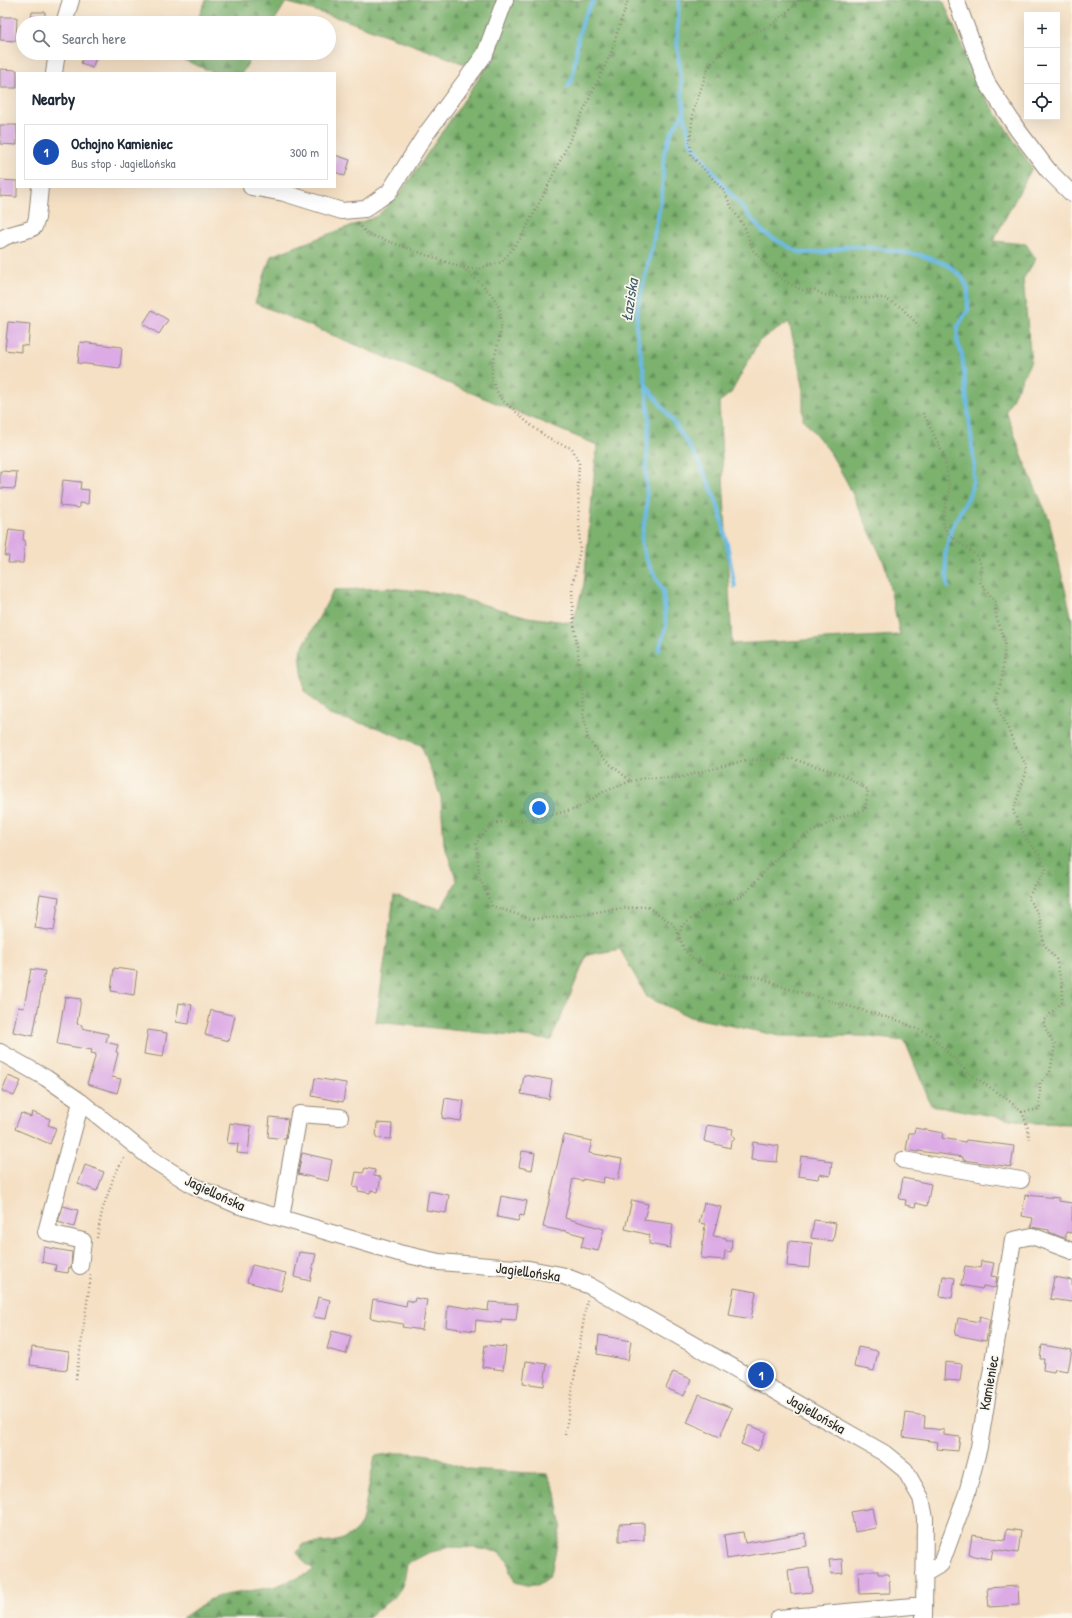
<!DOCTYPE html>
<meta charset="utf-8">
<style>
:root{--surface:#fff;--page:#f6f6f7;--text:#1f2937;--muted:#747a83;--line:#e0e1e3;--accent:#0b8043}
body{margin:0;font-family:"Patrick Hand",sans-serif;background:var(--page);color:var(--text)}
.controls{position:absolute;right:12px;top:12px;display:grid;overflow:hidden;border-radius:0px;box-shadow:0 4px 16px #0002}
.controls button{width:36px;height:36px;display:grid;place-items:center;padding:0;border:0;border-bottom:1px solid var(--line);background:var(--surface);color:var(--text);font:20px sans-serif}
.you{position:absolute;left:539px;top:808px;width:14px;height:14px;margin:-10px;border:3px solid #fff;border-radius:50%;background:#1a73e8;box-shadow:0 0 0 6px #1a73e833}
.badge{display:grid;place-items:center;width:26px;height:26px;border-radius:50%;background:var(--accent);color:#fff;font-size:13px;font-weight:700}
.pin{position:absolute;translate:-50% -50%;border:2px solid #fff;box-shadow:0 1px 4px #0006}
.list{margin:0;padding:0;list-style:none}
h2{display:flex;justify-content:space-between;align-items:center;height:52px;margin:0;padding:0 16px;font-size:17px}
h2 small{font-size:13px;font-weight:400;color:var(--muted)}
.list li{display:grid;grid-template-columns:26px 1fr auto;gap:12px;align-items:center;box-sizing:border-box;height:56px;margin:0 8px 8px;padding:0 8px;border:1px solid var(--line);border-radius:0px}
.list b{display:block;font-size:15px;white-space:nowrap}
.list p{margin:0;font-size:13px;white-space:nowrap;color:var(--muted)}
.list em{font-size:13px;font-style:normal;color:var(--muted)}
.icon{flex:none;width:22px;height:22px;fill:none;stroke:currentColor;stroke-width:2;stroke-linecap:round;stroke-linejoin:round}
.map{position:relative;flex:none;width:1072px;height:1618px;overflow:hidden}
.search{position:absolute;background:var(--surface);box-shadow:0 4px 16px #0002;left:16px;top:16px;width:320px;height:44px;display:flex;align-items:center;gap:10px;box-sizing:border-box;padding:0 14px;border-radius:22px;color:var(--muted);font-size:15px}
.panel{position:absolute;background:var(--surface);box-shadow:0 4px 16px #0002;left:16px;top:72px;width:320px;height:116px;border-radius:0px}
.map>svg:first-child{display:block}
.forest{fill:url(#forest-firs);stroke:#536e4c;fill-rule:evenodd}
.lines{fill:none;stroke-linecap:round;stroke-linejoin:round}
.stream{stroke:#6bbae6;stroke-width:4}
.building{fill:#dcaae5}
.minor-casing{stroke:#908678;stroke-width:18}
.path{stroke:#908678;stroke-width:2.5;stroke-dasharray:1 3;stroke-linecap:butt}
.minor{stroke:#fff;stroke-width:16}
.labels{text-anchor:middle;stroke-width:3.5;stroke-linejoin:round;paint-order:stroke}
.street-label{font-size:15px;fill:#2b2b2b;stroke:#fbf7ec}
.water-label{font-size:16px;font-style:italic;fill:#415d6c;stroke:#fbf7ec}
</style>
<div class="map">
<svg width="1072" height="1618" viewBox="0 0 1072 1618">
<defs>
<pattern id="forest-firs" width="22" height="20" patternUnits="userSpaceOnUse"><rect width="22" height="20" fill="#7bb16e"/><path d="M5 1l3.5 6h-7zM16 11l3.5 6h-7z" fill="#65905b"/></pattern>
</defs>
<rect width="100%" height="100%" fill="#fbf7ec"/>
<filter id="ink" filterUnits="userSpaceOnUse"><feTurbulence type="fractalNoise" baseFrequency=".025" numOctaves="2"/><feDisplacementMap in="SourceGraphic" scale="8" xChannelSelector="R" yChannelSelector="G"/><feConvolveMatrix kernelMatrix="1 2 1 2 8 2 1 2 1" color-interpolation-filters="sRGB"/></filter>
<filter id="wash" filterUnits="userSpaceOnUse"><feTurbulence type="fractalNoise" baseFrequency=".012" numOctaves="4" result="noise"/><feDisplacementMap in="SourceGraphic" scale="16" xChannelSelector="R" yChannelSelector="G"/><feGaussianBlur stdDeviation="0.9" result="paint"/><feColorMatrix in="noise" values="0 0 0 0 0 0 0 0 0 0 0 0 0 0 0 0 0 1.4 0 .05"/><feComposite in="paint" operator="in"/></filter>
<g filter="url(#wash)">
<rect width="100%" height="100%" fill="#f5e0c4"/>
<path class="forest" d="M206,0H943L979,87L1032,168L993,241L1026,244L1036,259L1023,279L1031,361L1006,411L1025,464L1049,519L1072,620V1124L1033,1123L931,1105L905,1041L860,1036H780L690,1017L647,997L620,949L587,955L551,1040L376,1022L394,896L441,909L457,881L444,844L441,797L421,745L375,727L329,715L304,691L300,652L334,590L389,588L442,593L528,617L573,623L584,584L597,445L255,303L271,256L377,216L401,192L484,71L345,20L286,2L273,23H196ZM789,322L803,385V419L828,449L847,482L885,565L900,635L732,644L719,402L731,393L759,341Z
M182,53H254L242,73H215L179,58Z
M395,1453C409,1453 427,1453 440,1458C450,1462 457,1467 469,1469L547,1474L556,1493L561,1525L552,1568L548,1578L538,1585H526L515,1582L510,1572L508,1561L499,1552L475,1548L450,1547L428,1553L407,1564C406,1570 405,1579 402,1586C396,1599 378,1607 368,1618H182L209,1600L219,1596L273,1587L305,1575L314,1570L304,1562L297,1552L304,1544C327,1542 350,1545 362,1522L375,1456Z"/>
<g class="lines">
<path class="stream" d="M679,0L677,41L684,112L690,141L725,187L764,233L796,251L804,253L825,252L849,246L875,248L920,255L948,265L962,277L968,289V310L958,326L957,340L962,355L974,463L973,482L969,496L951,529L945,555L948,587
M568,87L573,76L578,38L584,17L594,0
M646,385C675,423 704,462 719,509C726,534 730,561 735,587
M659,650L666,627L663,591L645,557L641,540L647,507L646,473L649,419L646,384L636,327L637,310L650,256L662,196L664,153L671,133L684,112"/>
</g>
<g id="blocks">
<path class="building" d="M32,12H45V23H31Z
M1,17H17L16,41L0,40Z
M85,53H98L92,68L81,63Z
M0,69L17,70V88H0Z
M0,125H17V145L0,144Z
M335,155L350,160L345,176L335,172Z
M0,180L17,181V197L0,196Z
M152,310L168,320L159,334L143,324Z
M8,322L30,324L28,346L21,345V352L5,350Z
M80,342L122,347L120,368L78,363Z
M0,471L17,472L15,489L0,488Z
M63,480L81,482L80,489L89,490L88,504L79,503V508L60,506Z
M9,529L24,531L23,540H25L23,563H8L9,556H5Z
M40,894L59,897L54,931L35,928Z
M114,968L137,971L134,995L111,991Z
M31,969L45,971L33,1036L13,1032L18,1007L24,1008Z
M65,997L81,999L77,1024L82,1025V1028L108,1034L106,1042L118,1045L116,1052L118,1053L112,1077L121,1079L117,1093L87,1084L96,1054L91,1053L92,1050L57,1044Z
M179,1003L192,1005L189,1024L176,1022Z
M211,1010L235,1016L229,1041L205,1035Z
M148,1030L167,1033L163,1057L144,1054Z
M524,1075L552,1080L549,1099L521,1094Z
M8,1076L21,1081L14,1096L2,1091Z
M315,1078L346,1083L343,1102L312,1096Z
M445,1098L464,1101L461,1121L442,1118Z
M32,1112L50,1119L48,1125L56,1128L50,1144L15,1129L21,1113L31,1117Z
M270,1117L288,1119L285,1139L268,1137Z
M230,1123L251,1126L248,1154L237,1153L238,1144L227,1143Z
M377,1123L392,1124L391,1139L376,1138Z
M707,1125L733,1129L732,1134L735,1139L731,1141L730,1148L704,1141Z
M915,1128L943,1133L942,1138L965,1142L966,1140L1014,1146L1011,1167L963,1160V1157L918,1151V1152L906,1150L909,1133H914Z
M564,1135L592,1141L589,1153L622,1159L618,1180L604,1177L603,1183L583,1179V1181L573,1179L565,1218L604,1229L598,1251L581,1247L584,1236L562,1230V1231L543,1227Z
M753,1142L779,1146L777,1162L751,1160Z
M522,1151L535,1153L532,1170L519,1167Z
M302,1153L332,1160L328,1181L298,1174Z
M801,1156L825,1159V1161L832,1162L830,1176L819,1174L818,1179L798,1176Z
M85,1165L104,1172L97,1191L78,1184Z
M365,1168L375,1170L374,1176L381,1177L378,1192L371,1190L370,1193L358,1191V1188L353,1187L356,1172L363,1173Z
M903,1178L931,1184L927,1206L916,1203L915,1207L905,1205L906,1200L899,1199Z
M429,1191L449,1195L446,1213L426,1210Z
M1025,1195L1059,1198V1201L1072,1203V1233L1066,1232V1238H1064L1049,1232V1230L1031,1227L1033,1218L1022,1216Z
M501,1196L527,1201L524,1216L520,1215L518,1221L497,1217Z
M632,1200L648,1204L644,1220L673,1224L670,1248L649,1244L650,1235L625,1229Z
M704,1203L721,1207L713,1236L726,1238V1240H732L731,1252L725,1251L724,1260L701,1258L705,1224L699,1223Z
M63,1206L78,1210L74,1227L58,1222Z
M814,1220L836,1223L833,1241L811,1238Z
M789,1241L812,1243L810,1268L787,1266Z
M44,1247L72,1252L71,1268L69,1267L68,1273L55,1271L56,1265L42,1262Z
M299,1252L316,1254L310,1281L294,1277Z
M981,1261L994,1263L991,1276L997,1277L995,1288L983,1286L982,1289L961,1285L965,1266L980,1268Z
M252,1265L286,1273L281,1291L247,1282Z
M943,1276L955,1278L952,1298L940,1296Z
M1054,1277L1072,1280V1302L1050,1299Z
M734,1288L756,1292L751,1319L729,1315Z
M318,1297L330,1300L326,1319L313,1317Z
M415,1298L427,1300L422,1330L402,1327L403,1324L370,1318L373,1299L406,1306L407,1300L414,1302Z
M489,1302L518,1304L516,1320L501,1319V1323L476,1320L475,1331L446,1327L448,1305L488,1311Z
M980,1316L990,1319L986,1341L955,1335L958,1318L979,1322Z
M332,1331L351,1336L346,1354L327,1349Z
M599,1335L631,1341L628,1360L597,1354Z
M485,1345L506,1347L503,1370L482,1367Z
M1042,1345L1072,1350L1068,1371L1055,1369L1054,1372L1043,1370L1044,1359H1040Z
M32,1347L69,1352L67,1370L30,1365Z
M858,1347L878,1351L874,1371L854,1367Z
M526,1361L547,1364L544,1386L523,1383Z
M945,1362L962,1364L960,1381L944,1380Z
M673,1372L691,1379L684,1396L666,1388Z
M699,1395L732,1408L720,1437L687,1423Z
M906,1413L925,1416L924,1428L944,1430V1435L960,1437L958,1451L937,1449L938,1442L903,1437Z
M749,1425L766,1432L758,1451L741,1444Z
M872,1508L876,1528L855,1532L851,1512Z
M644,1523V1540L619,1541V1524Z
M1007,1529L1021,1531L1018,1553L993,1549L991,1559L969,1555L972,1535L1005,1540Z
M743,1532L745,1543L805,1533L807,1546L727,1559L724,1535Z
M842,1559L843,1573L831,1574L829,1560Z
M809,1568L812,1592L791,1594L788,1570Z
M858,1571H878V1574H889L890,1593L859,1594Z
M1018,1586L1019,1605L989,1607L987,1588Z"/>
</g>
</g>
<g filter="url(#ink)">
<use href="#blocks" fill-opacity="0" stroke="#908678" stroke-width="1"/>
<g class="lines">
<defs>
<path id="minor" d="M956,0L987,83L1017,129L1048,170L1072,194
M64,23L71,0
M54,73L57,53
M251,187L284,193L342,211L365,209L389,192L426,134L485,54L505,0
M0,240C10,232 24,233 34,227L37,218L40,187
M0,1052L46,1078L81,1102L153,1160L194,1186L237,1205L399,1253L439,1262L529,1269L561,1275L590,1286L884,1453L905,1470L921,1498L925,1518L924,1618
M903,1160L1021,1180
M281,1218L299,1114L340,1117
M80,1266L83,1241L46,1232L81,1102
M924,1574L941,1564L967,1493L979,1447L1013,1240L1032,1236L1072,1251
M779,1618L924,1605"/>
</defs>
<use href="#minor" class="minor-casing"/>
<path class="path" d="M798,0L792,8L769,27L746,35L729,44L708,68L693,112L690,141L691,155L724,191L732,208L745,228L753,250L769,267L785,281L802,290H815L824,295L854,298H884L902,308L919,326
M358,224L368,234L463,268L478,269L502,262L521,238L547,188L610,55L628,0
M463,268C473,277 491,291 497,303C508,324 495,348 492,369C491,378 495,389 500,397C503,402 510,406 514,410C531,426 549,442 572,448L579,463L578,485L580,550L572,587L573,616L579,660L583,713L588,740L606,761L631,781L603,792L578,808L540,818L493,823L476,843L480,879L492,906L531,919L572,916L609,910L646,906L672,923L679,935
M923,413L944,455L950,491L944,511L943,525L950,536L977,556L981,566L980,582L995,602L996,616L1005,642L1002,677L996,696L1005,722L1015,746L1023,759L1027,770L1013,811L1027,840L1040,855L1046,870L1035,885L1028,898L1039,915L1042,929L1043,943L1056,959L1063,990L1062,1002L1043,1021L1047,1032L1055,1045L1050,1072L1040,1083V1109L1022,1112L1028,1128L1029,1139
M631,781L645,778H678L746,760L793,759L844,775L868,790L865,810L841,817L812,832L784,850L744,895L700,912L682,926L679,935L684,950L698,963L726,974L759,977L786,988L900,1021L930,1035L966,1071L1007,1099L1022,1112
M97,1238L102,1211L114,1176L125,1156
M76,1379L91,1275
M565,1435L587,1300"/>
<use href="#minor" class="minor"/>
</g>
</g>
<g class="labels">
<g class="street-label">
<text transform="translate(215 1193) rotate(25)" y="5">Jagiellońska</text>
<text transform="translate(528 1272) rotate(8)" y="5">Jagiellońska</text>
<text transform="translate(989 1383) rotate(-80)" y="5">Kamieniec</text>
<text transform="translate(816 1414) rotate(30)" y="5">Jagiellońska</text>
</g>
<g class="water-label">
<text transform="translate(629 300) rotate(-81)" y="6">Łaziska</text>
</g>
</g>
</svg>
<div class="controls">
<button>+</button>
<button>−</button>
<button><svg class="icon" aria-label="locate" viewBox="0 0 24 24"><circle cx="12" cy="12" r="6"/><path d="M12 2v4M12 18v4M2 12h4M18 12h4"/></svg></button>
</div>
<div class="you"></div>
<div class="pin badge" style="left:761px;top:1375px;background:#1a4fb4">1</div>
<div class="search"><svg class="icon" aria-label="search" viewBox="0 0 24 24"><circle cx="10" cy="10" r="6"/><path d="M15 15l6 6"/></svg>Search here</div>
<section class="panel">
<h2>Nearby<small></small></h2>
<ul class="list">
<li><span class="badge" style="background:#1a4fb4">1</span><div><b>Ochojno Kamieniec</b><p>Bus stop · Jagiellońska</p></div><em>300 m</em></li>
</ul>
</section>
</div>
